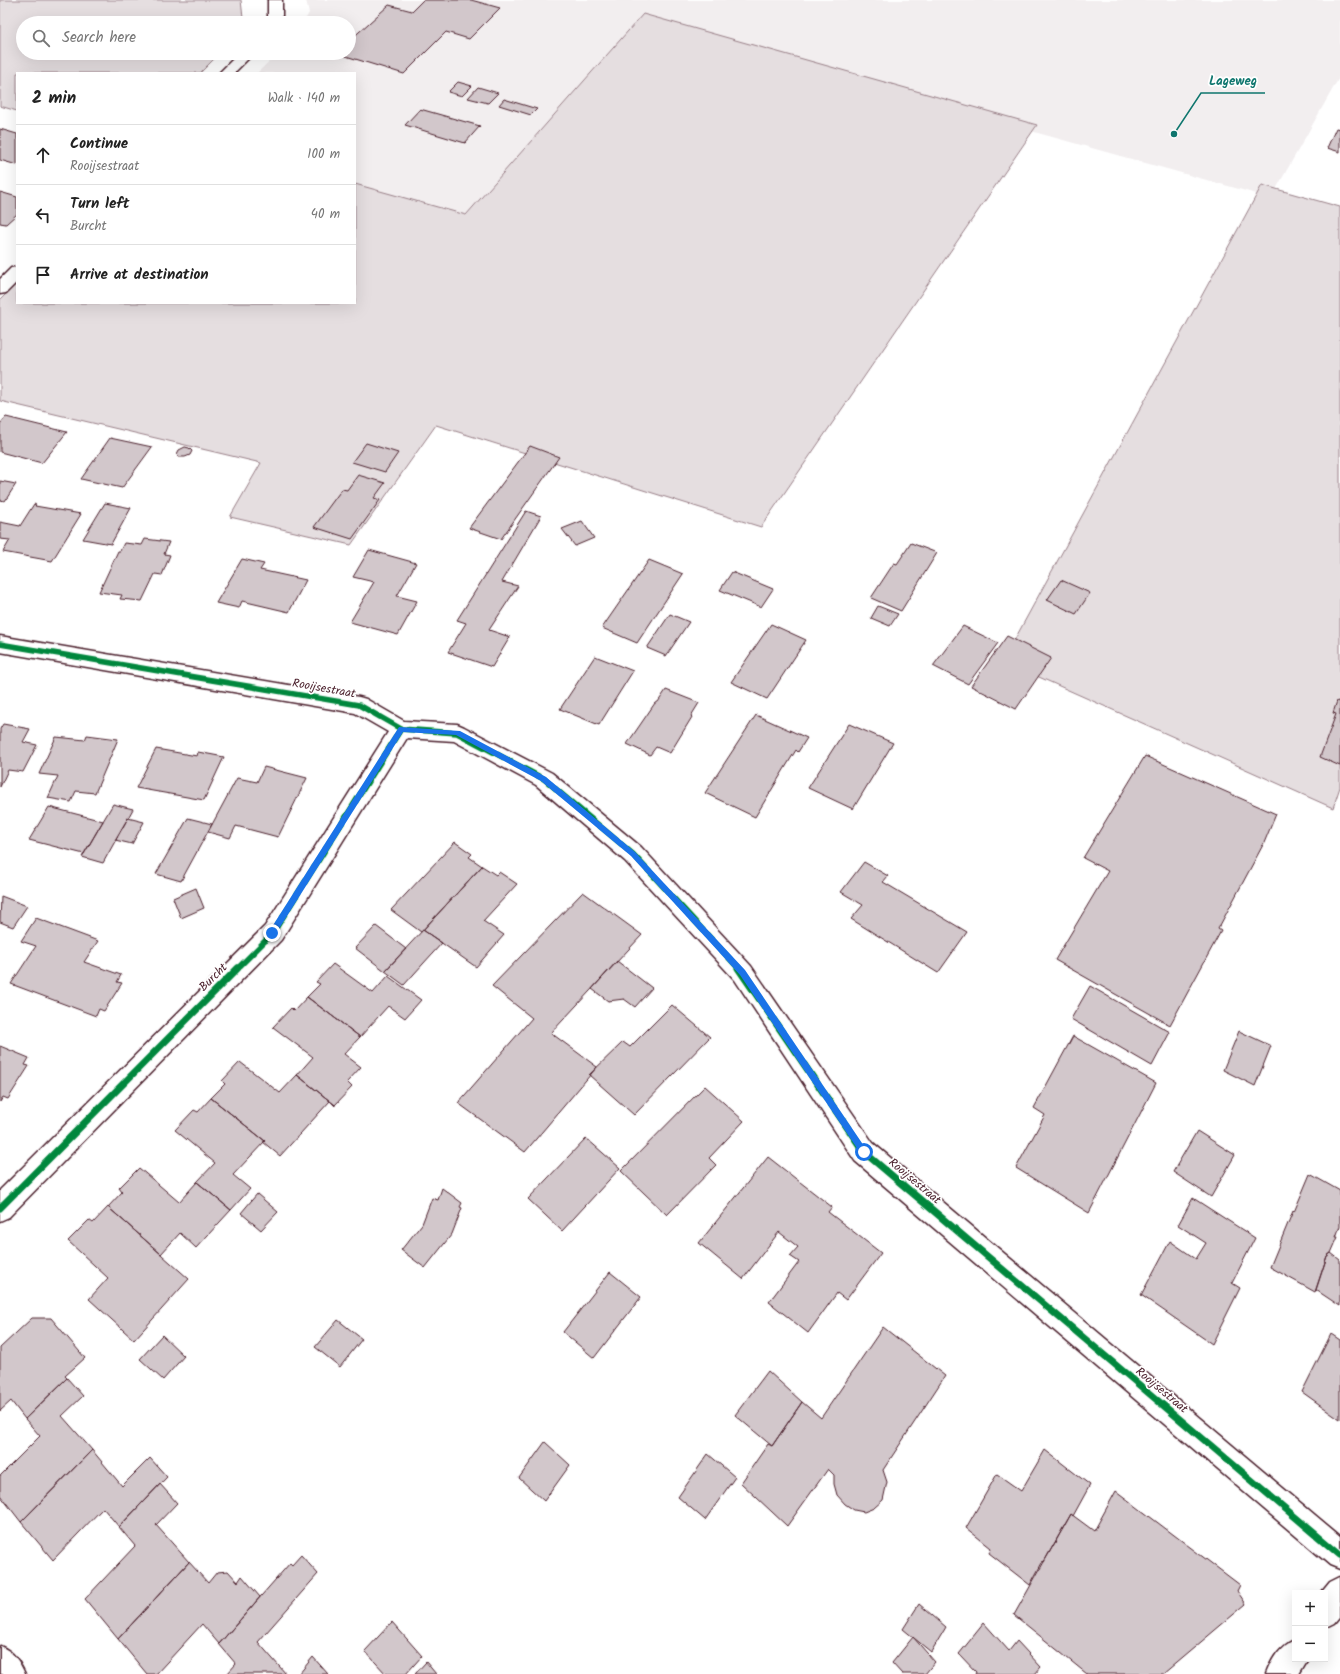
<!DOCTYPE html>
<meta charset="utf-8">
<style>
:root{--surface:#fff;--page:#f6f6f6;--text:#222;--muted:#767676;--line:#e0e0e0}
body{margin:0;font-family:Kalam,sans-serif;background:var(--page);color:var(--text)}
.controls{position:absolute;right:12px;bottom:12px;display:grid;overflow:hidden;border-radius:0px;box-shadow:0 4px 16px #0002}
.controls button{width:36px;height:36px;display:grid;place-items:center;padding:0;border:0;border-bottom:1px solid var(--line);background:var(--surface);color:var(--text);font:20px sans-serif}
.stop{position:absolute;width:12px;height:12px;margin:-9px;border:3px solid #1a73e8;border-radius:50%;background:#fff}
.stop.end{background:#1a73e8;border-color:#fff;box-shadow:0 1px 4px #0008}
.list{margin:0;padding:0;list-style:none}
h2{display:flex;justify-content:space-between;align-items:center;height:52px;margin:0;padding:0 16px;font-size:17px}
h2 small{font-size:13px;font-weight:400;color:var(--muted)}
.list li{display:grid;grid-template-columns:26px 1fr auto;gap:12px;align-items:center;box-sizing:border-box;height:60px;padding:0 16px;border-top:1px solid var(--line)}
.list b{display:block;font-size:15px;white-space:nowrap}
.list p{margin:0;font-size:13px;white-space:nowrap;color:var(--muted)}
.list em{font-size:13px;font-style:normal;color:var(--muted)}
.icon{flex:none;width:22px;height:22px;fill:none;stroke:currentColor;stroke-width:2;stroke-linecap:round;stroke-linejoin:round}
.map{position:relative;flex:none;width:1340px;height:1674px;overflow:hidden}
.search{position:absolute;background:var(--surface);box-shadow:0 4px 16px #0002;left:16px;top:16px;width:340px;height:44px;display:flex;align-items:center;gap:10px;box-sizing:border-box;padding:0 14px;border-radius:22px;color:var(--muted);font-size:15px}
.panel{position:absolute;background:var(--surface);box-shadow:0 4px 16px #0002;left:16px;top:72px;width:340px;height:232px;border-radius:0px}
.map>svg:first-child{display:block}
.built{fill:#f2eeef}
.green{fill:#e5dee0;stroke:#987e86}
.building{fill:#d2c7cb;stroke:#4a1f2b}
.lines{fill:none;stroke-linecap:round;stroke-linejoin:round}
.street-casing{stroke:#4a1f2b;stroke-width:3}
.street{fill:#fff;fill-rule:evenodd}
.cycleway-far1-casing{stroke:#fff;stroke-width:8}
.cycleway-casing{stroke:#fff;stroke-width:10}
.cycleway-far1{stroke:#00873e;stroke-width:5.5}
.cycleway{stroke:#00873e;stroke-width:7}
.route{fill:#1a73e8}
.labels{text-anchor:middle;stroke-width:3.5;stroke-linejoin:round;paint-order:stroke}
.street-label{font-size:12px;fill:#4a1f2b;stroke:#fff}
.leader{fill:none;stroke:#0f766e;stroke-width:1.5}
.callout-dot{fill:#0f766e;stroke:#fff;stroke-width:1.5}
.callout-label{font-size:13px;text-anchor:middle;font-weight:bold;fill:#0f766e;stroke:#fff;stroke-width:3.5;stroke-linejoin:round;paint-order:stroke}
</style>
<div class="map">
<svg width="1340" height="1674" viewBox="0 0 1340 1674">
<rect width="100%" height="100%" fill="#fff"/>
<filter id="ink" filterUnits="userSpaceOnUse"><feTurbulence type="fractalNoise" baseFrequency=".025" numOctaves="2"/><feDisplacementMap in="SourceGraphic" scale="8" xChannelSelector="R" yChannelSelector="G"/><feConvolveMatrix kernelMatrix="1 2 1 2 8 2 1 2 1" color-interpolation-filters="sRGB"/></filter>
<g filter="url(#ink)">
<path class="built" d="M306,0H1340V76L1271,198L651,25L468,224L355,193V73H257L278,53H349V23H303L309,13Z"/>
<path class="green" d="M0,0H241L243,18L241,23H23V53H220L200,73H17V111L0,106Z
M643,14L1037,125L761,527L436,425L351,545L230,517L261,463L0,401V300L17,283V303H355V184L466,215Z
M1262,185L1340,207V787L1333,808L1003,661Z"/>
<path class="building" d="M423,0H471L500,8L469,39L446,32L404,74L336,53H349V41L389,5L412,11Z
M458,82L472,86L462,96L448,92Z
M478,87L498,93L488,103L468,98Z
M504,99L537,109L531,115L499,105Z
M420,109L480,126L465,143L405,125Z
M1336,128L1340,129V152L1327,148Z
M0,129L17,134V165L0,160Z
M0,192L17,197V214L6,224L0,223Z
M6,417L67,432L42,463L0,452V424Z
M110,438L152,447L122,488L81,479Z
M366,443L398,453L385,472L352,462Z
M530,446L559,457L501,539L469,528Z
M185,447L189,448L192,451L190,455L185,457H179L177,454L179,450Z
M358,475L385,483L374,498L380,500L352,539L314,527L342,489L347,490Z
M0,481L16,484L5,501L0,500Z
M105,503L131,508L111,544L83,539Z
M34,504L36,505L35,506L81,514L52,561L3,552L10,540L0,539V522L20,526Z
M526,511L541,516L502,582L518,586L489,630L510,637L492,667L448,652L466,623L457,620Z
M582,521L594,538L575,546L562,529Z
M145,539L169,542L164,554L170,555L162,575L155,574L142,601L120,599L122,595L99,592L118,551H120L124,543L142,545Z
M911,543L937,553L901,611L871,598L894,563L897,564Z
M369,550L416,563L397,596L417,601L398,635L350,622L374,582L353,577Z
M242,559L264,564L260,570L306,580L289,612L242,601L239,608L216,603Z
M649,560L683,574L637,643L602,628Z
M732,572L773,589L761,607L720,590Z
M1061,580L1090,593L1076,614L1047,600Z
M878,606L898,614L890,626L871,618Z
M670,614L689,622L666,656L647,648Z
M771,624L806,640L767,699L731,682Z
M963,626L998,643L968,684L933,666Z
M1007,636L1051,658L1016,709L971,686Z
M595,656L633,671L599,725L560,709Z
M666,690L699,703L691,716L692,717L670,753L656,747L650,755L627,744L655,703L658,702Z
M1337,701L1340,702V766L1320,757L1336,714L1333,713Z
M756,715L807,738L798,752L796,750L755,817L705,793Z
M3,724L30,729L23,742L37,745L23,772L8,770L0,787V729Z
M849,724L893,743L853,809L808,788Z
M87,735L118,739L95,793L76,791L71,802L48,798L58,776L39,774L56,737L85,740Z
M156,749L197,756L198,752L224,757L204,800L136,788Z
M1145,756L1276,814L1264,843L1218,929L1221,931L1170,1025L1055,960L1108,871L1083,858Z
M264,767L307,778L278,837L236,826L230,838L208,832L237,778L257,782Z
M113,804L133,809L103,863L82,857Z
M49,807L103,821L84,854L29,840Z
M128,818L144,822L132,844L115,840Z
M188,818L212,824L181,881L156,874Z
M455,842L472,854L469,857L482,866L421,932L391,910Z
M864,862L888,876L883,882L967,932L938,973L851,919L863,905L841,892Z
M482,866L496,875L499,872L517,884L483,921L504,935L476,967L423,930Z
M196,888L204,908L181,918L173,898Z
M583,892L642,935L551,1033L597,1067L525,1152L458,1103L532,1018L492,986Z
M1,896L27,906L13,927L0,922Z
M36,918L98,941L84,962L121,975L117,982L122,983L104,1011L99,1009L96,1016L11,984L36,946L21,941Z
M376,926L406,949L385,971L355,948Z
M423,930L442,943L404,985L385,971Z
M617,961L652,988L635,1007L624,999L608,1001L592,989Z
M333,964L373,993L388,976L421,1000L405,1018L388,1006L360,1037L307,997L320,984L316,982Z
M1090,986L1170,1032L1152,1066L1071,1019Z
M307,997L360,1037L344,1054L361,1067L347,1082L352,1087L335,1105L297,1075L313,1057L273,1027L291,1008L294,1011Z
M672,1005L710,1037L634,1115L589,1075L623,1042L630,1047Z
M1239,1031L1271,1046L1255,1086L1223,1070Z
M1073,1036L1156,1083L1089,1213L1016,1168L1045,1115L1034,1108Z
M0,1046L29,1058L25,1065L29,1066L8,1099L3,1097L0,1102Z
M240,1062L280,1093L297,1075L335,1105V1106L330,1101L280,1156L263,1142L265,1141L211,1098L225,1084L222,1081Z
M705,1086L744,1121L709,1158L716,1165L667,1215L621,1171Z
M211,1098L265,1141L233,1175L250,1189L231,1210L197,1182L215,1163L175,1130L194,1110L198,1112Z
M1197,1131L1235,1155L1211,1197L1173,1172Z
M586,1138L620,1168L562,1231L528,1199Z
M768,1157L832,1207L828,1212L881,1253L846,1300L837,1293L808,1333L769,1302L799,1262L790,1256L798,1247L779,1232L743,1279L699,1243Z
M139,1168L179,1202L197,1182L231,1210L196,1248L180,1233L161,1254L108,1207L122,1192L119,1188Z
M1310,1174L1340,1191V1226L1336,1237H1338L1331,1253L1327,1256L1315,1292L1270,1267L1293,1211L1294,1212Z
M442,1188L462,1203L460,1207L462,1208L452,1234L425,1268L401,1250L422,1224L432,1198L438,1200Z
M257,1194L278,1212L261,1230L241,1213Z
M1193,1198L1255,1238L1232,1283L1240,1288L1212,1344L1141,1295L1170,1241L1196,1259L1206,1243L1178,1225Z
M108,1207L189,1279L134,1340L89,1299L108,1278L68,1241L89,1220L93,1223Z
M1331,1253L1340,1260V1306L1316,1290L1327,1256Z
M610,1272L641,1297L594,1358L563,1332Z
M32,1318H51L85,1358L65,1376L67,1378L25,1419L11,1401L0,1411V1348Z
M338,1320L362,1339L340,1367L315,1347Z
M883,1327L945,1376L883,1470L887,1482L883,1500L874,1508L864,1512L854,1510L845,1504L837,1495L834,1484V1475L828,1469L787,1526L741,1483L768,1444L772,1446L802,1402L821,1418Z
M1331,1334L1340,1340V1419L1302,1392Z
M162,1335L184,1356L163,1380L140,1359Z
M768,1371L802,1402L772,1446L735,1415Z
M67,1378L83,1396L62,1416L92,1450L21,1522L0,1495V1476L40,1436L25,1419Z
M545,1442L570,1465L544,1501L519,1478Z
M92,1450L122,1486L150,1458L167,1477L119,1527L103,1508L53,1560L21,1522Z
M1045,1450L1090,1485L1073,1516L1071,1514L1044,1562L1043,1561L1030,1585L989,1553L991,1548L966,1528L997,1474L1021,1491Z
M708,1454L735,1477L705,1520L678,1497Z
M160,1484L177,1503L156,1525L189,1562L118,1639L85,1599L135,1546L119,1527Z
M1116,1491L1240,1585L1237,1591L1246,1604L1163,1674H1087L1014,1615L1071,1514L1094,1531Z
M301,1555L318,1574L258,1642L286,1674H227L236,1664L219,1644L290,1563L292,1565Z
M189,1562L208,1583L217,1572L228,1571L238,1582L242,1576L260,1597L219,1644L202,1624L156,1674H147L118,1639Z
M919,1604L946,1627L931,1652L903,1629Z
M392,1622L422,1656L406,1674H386L365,1651Z
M984,1623L1009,1651L1017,1641L1041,1667L1035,1674H975L976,1672L959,1654Z
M913,1637L935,1662L925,1674H902L892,1663Z
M313,1657L328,1674H299Z
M426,1662L436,1674H415Z"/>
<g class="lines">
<defs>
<path id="street" d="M268,0H282V20L280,23H266L268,20Z
M239,53H254L234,73H219Z
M17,267V282L6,293L0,294V279L11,268Z
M0,636L359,697L366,699L404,721L457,724L464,727L552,773L641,847L751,966L873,1143L1340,1536V1569L1330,1565L855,1161L735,980L625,861L536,785L454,741L407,738L281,940L9,1217L0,1221V1190L265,926L388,732L355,713L0,652Z
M1340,1577V1617L1335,1623L1325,1628V1593H1321L1330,1582Z
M1295,1639V1659H1308L1299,1674H1266C1272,1659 1279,1646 1295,1639Z
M0,1646C14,1652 19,1661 25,1674H0Z"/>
</defs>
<use href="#street" class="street-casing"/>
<use href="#street" class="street"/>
<defs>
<path id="cycleway-far1" d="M0,644L359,705L401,729L457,733L544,779L633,854L739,969
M237,969L273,933L401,729"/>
<path id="cycleway" d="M738,968L864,1152L1340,1555
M0,1208L238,968"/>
</defs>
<use href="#cycleway-far1" class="cycleway-far1-casing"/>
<use href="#cycleway" class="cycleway-casing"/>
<use href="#cycleway-far1" class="cycleway-far1"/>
<use href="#cycleway" class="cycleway"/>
</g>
</g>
<path class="route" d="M399,727L460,731L546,777L635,852L745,970L866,1149V1154H861L740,975L631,856L541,781L456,735L403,732L275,935H270V930Z"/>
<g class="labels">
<g class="street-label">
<text transform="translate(324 688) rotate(10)" y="4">Rooijsestraat</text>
<text transform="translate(213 977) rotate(-45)" y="4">Burcht</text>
<text transform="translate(915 1181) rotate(40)" y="4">Rooijsestraat</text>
<text transform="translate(1162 1390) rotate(40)" y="4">Rooijsestraat</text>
</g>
</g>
<path class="leader" d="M1174 134L1201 93H1265"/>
<circle class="callout-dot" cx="1174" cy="134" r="4"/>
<g class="callout-label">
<text x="1233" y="85">Lageweg</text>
</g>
</svg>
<div class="controls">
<button>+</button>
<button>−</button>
</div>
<div class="stop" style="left:864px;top:1152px"></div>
<div class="stop end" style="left:272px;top:933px"></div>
<div class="search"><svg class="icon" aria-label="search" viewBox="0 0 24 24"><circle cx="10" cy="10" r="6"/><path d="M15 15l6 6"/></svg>Search here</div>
<section class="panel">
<h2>2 min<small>Walk · 140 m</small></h2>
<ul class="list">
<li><svg class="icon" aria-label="ahead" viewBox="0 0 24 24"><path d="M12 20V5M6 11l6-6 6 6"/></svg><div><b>Continue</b><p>Rooijsestraat</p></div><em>100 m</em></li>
<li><svg class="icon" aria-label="left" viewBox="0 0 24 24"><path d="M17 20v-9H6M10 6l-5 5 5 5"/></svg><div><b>Turn left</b><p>Burcht</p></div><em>40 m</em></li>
<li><svg class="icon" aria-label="arrive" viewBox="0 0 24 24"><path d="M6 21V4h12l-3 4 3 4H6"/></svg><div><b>Arrive at destination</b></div></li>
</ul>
</section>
</div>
